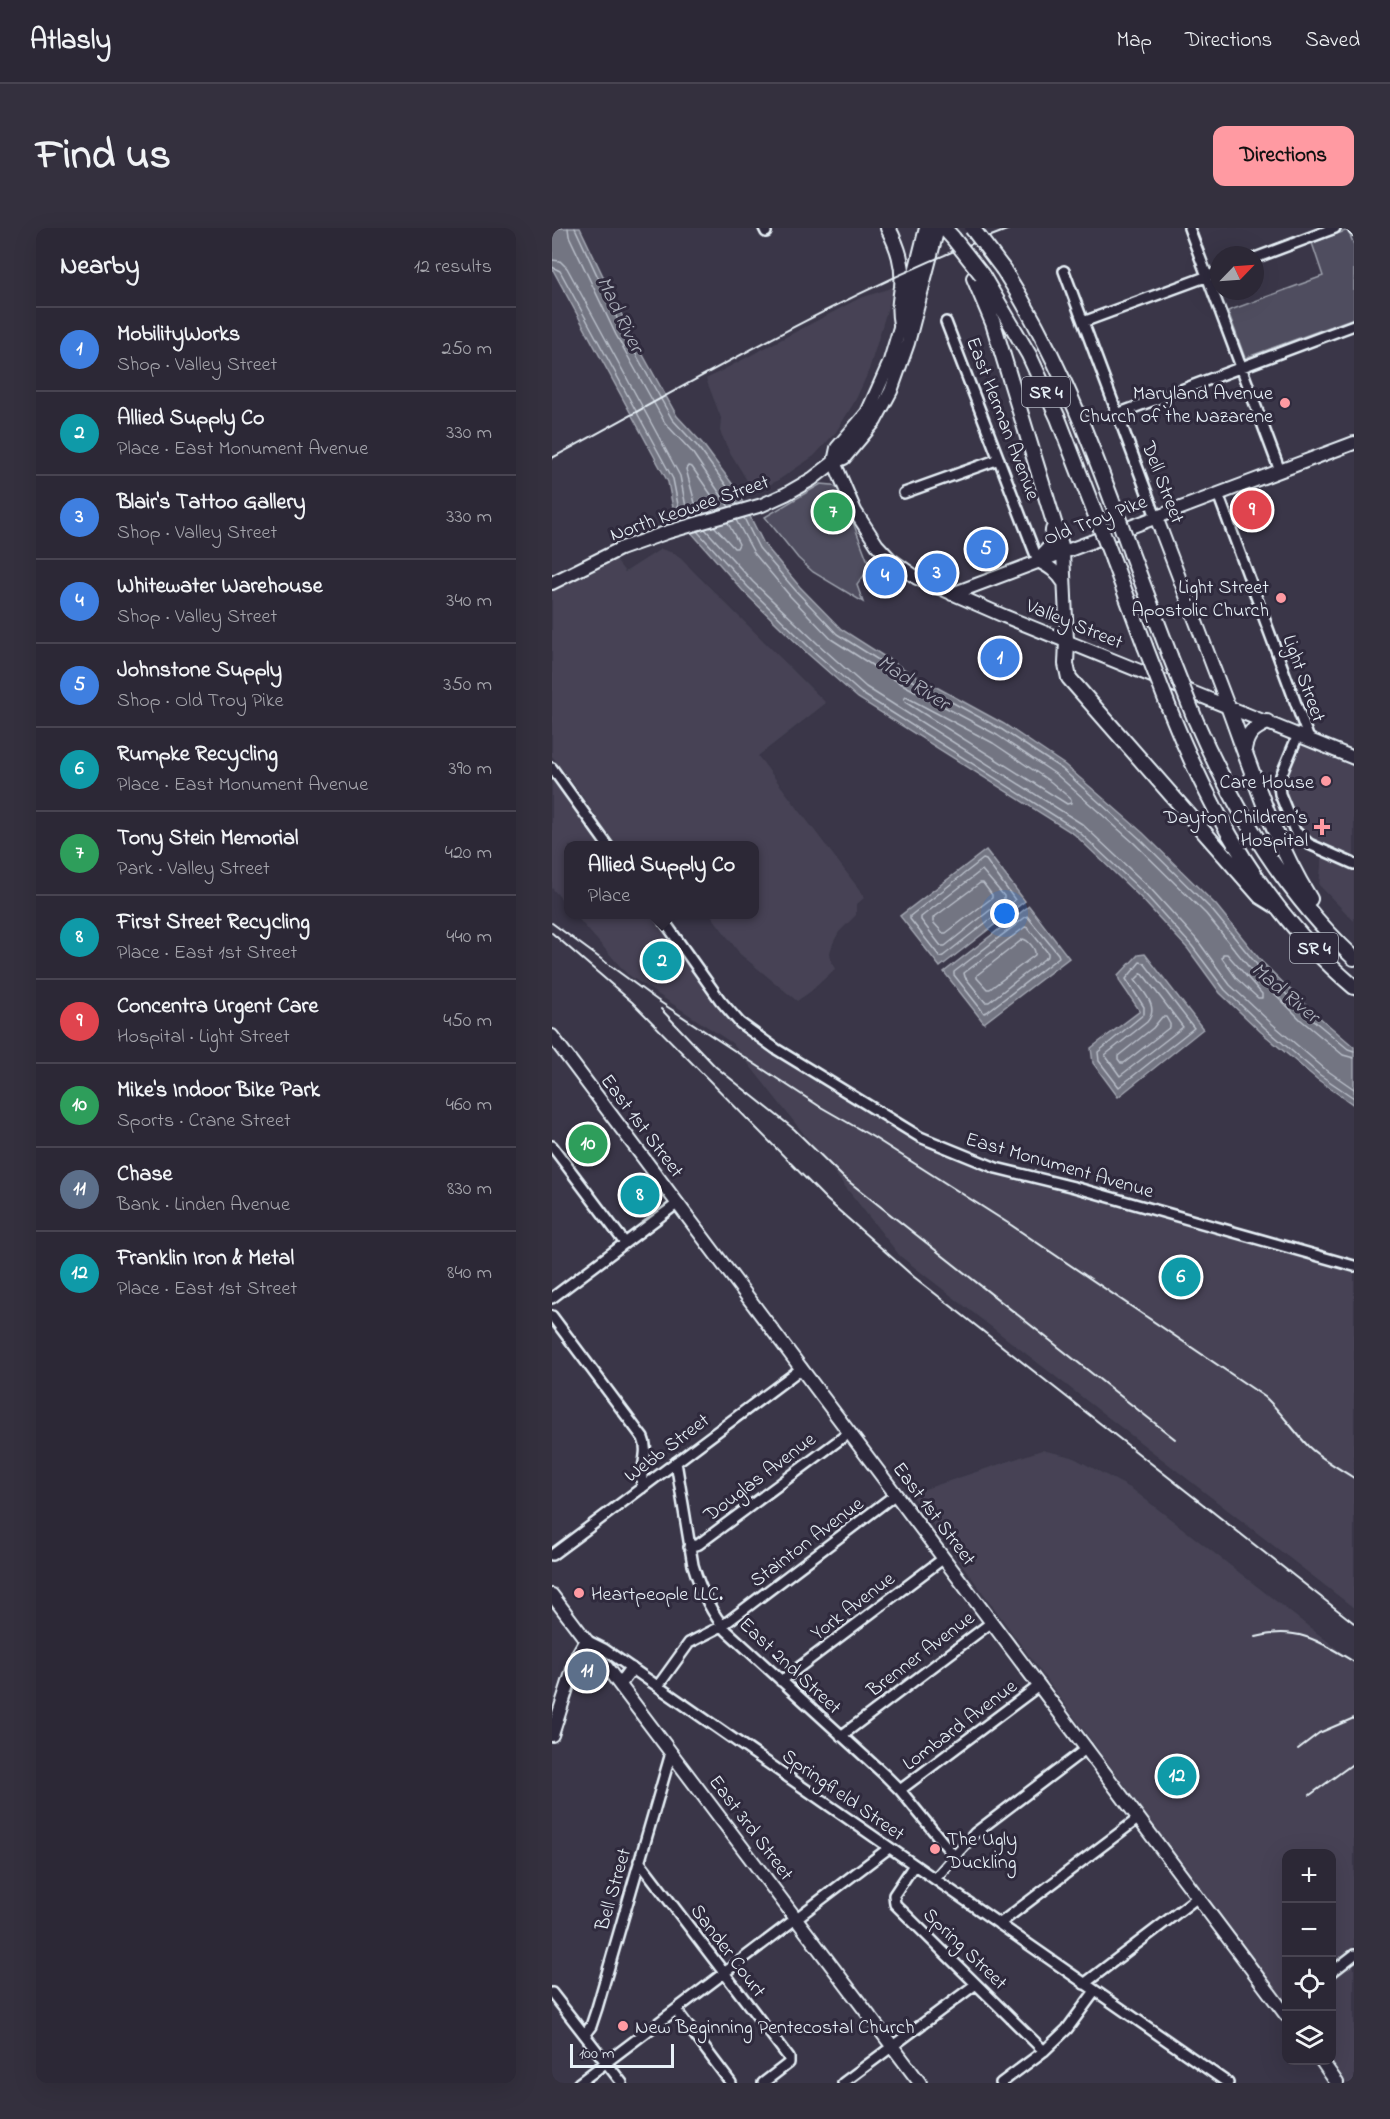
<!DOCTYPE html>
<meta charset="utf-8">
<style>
:root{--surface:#2c2836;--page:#34303e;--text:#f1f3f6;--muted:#a6a6ad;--line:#484451;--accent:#ff9aa2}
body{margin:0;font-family:"Indie Flower",sans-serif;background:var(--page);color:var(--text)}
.controls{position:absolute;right:18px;bottom:18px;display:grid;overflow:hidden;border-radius:12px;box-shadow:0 6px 24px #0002}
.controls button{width:54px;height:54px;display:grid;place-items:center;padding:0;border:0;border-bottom:2px solid var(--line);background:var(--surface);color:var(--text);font:30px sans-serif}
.compass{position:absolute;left:658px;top:18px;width:54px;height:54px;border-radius:50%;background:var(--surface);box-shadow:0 6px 24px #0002;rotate:65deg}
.scale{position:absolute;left:18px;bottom:15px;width:104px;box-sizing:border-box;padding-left:6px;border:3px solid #e8f1f8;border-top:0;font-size:16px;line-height:21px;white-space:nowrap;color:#e8f1f8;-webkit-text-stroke:4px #2f2a3d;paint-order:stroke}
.you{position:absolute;left:453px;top:686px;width:21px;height:21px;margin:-15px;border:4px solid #fff;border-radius:50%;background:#1a73e8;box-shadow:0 0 0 9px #1a73e833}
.badge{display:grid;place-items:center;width:39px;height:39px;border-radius:50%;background:var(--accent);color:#fff;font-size:20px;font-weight:700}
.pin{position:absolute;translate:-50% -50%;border:3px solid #fff;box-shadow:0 2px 6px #0006}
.popup{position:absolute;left:12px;top:613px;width:195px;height:78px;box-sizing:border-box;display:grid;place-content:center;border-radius:12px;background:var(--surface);filter:drop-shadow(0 2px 4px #0005);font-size:20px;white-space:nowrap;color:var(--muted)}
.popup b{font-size:22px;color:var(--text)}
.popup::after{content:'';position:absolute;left:50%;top:100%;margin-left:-12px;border:12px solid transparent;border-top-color:var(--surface)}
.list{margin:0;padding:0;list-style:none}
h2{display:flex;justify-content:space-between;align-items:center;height:78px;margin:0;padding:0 24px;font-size:26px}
h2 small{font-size:20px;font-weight:400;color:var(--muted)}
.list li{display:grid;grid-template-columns:39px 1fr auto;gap:18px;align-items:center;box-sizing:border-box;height:84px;padding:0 24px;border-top:2px solid var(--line)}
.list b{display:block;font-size:22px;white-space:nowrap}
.list p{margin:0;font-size:20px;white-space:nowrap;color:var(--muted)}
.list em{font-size:20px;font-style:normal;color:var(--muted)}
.icon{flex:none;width:33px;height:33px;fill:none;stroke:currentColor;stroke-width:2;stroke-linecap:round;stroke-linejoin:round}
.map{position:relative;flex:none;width:802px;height:1855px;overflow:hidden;border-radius:12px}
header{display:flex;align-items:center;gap:36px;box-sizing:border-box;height:84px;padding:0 30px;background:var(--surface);border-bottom:2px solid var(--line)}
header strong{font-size:28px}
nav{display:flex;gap:33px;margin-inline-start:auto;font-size:21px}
.intro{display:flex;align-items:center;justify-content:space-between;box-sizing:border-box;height:144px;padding:0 36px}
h1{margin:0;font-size:42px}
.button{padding:15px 27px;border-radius:12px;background:var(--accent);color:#111;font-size:21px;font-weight:700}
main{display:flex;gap:36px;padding:0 36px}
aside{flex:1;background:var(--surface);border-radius:12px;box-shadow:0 6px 24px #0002}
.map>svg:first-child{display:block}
.built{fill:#464354}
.green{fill:#504e5f;stroke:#9ca0ac;stroke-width:1.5}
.water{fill:#737482;stroke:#a2a6b1;stroke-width:1.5}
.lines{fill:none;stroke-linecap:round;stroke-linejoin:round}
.shore{stroke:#b9bfc9;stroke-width:1.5}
.minor-casing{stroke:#e8f1f8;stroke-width:14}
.major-casing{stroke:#e8f1f8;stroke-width:16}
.highway-casing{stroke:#e8f1f8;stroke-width:18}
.minor{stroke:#2f2a3d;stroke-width:9}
.major{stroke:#2f2a3d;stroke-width:12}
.highway{stroke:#2f2a3d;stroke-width:14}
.rail{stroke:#e8f1f8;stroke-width:2}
.highway-bridge-casing{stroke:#e8f1f8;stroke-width:18;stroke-linecap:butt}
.highway-bridge{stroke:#2f2a3d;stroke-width:14}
.poi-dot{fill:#ff9aa2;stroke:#2f2a3d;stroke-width:2}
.labels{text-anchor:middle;stroke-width:6;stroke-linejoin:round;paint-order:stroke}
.shield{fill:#2f2a3d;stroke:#b0b5c0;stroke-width:1.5}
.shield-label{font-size:18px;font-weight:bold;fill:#e8f1f8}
.poi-label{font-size:20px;fill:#e8f1f8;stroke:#2f2a3d;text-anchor:end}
.street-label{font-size:20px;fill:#e8f1f8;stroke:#2f2a3d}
.water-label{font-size:21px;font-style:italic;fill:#aeb2bd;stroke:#2f2a3d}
</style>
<header>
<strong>Atlasly</strong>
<nav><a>Map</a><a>Directions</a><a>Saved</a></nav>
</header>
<div class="intro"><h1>Find us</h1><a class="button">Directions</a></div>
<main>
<aside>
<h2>Nearby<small>12 results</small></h2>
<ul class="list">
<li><span class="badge" style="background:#3f7fe0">1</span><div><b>MobilityWorks</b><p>Shop · Valley Street</p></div><em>250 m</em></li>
<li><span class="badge" style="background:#0f9aa8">2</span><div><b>Allied Supply Co</b><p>Place · East Monument Avenue</p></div><em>330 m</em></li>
<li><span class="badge" style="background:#3f7fe0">3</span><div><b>Blair's Tattoo Gallery</b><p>Shop · Valley Street</p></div><em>330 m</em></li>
<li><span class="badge" style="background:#3f7fe0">4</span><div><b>Whitewater Warehouse</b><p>Shop · Valley Street</p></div><em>340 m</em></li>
<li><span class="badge" style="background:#3f7fe0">5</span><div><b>Johnstone Supply</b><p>Shop · Old Troy Pike</p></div><em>350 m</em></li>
<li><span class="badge" style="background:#0f9aa8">6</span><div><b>Rumpke Recycling</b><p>Place · East Monument Avenue</p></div><em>390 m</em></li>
<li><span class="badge" style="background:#2e9e5b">7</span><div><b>Tony Stein Memorial</b><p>Park · Valley Street</p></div><em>420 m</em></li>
<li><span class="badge" style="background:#0f9aa8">8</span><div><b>First Street Recycling</b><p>Place · East 1st Street</p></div><em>440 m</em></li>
<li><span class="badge" style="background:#e0444e">9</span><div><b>Concentra Urgent Care</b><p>Hospital · Light Street</p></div><em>450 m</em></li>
<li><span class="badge" style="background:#2e9e5b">10</span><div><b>Mike's Indoor Bike Park</b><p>Sports · Crane Street</p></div><em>460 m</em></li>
<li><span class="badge" style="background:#5c6f8a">11</span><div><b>Chase</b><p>Bank · Linden Avenue</p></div><em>830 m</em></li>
<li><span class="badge" style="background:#0f9aa8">12</span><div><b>Franklin Iron &amp; Metal</b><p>Place · East 1st Street</p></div><em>840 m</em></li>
</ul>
</aside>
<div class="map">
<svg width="802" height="1855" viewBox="0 0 802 1855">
<rect width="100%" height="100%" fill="#3a3648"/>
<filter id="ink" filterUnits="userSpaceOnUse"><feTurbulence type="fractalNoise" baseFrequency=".0167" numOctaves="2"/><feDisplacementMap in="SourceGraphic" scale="12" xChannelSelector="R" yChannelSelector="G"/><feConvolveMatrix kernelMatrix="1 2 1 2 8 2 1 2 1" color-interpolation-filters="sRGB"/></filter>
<g filter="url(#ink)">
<path class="built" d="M342,59L316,145L303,173L284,204L262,228L225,253L202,264L176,221L168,203L169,190L154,151L306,71Z
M109,321L124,326L274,475L206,528L313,669L304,677V687L287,704L282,713L278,724L279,733L283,741L258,764L245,773L188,726L159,687L203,686V618L63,617L30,568L0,528V363L62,330L73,344Z
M738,512L802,539V693L767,657L770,628L757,622L742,610L732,588L725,565L723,548Z
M0,549L51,617L17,618V680L0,660Z
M23,687H102L182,794L419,932L802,1040V1380L348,1028L180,815L75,746Z
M490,1222L520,1229L580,1261L802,1434V1855H792L775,1833L780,1832V1626H734V1777L358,1266Z"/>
<path class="green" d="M796,2L802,17V90L693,130L676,83L771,48L760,15Z
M269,256L280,257L289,263L318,339L305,357L311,374L261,344L246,330L213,289Z"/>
<path class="water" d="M0,0H28L76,100L125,188L150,215L184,261L212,316L248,359L289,401L355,443L452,496L513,537L591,605L664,677L710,734L759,782L802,819V877L765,851L709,804L668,765L636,721L588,669L522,606L306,470L256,426L192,364L122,285L116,254L0,40Z
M434,622L473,673L388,739L348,688Z
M477,678L517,730L432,795L392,744Z
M593,726L651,801L566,869L541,835L539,820L588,783L568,754L566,748L586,727Z"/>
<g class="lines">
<path class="shore" d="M16,0L17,8L64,107L113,195L140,224L177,279
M23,0L71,103L120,191L146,219L179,264L185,276
M0,32L8,33L15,40L128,248L134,279L142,289
M0,39L8,43L121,251L127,282L134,291
M152,286L143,275L134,241L136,238L140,239L169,281
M192,290L207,320L244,363L285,406L352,448L449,501L510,541L587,610L659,681L706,738L755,787L796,821L802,823
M184,292L202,325L238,368L279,411L348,455L445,507L505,547L582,615L654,686L700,743L749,792L791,827L802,830
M162,298L182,320H185L187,316L176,295
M153,301L201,354L266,416L314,459L530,596L598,660L646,713L678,757L718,794L773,841L802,861
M145,303L196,359L260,422L309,465L525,602L592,665L640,718L673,762L713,800L768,847L802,870
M354,469L441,515L499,554L519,571V575L515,576L353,474L352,471Z
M431,631L434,632L463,672L391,728L388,729L358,691V688Z
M430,642L452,668V671L393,718H389L369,692V689Z
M428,655H431L440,667V670L394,705H391L381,694V690Z
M475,688L506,726L507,729L435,784L432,785L402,747V744Z
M473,699L476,700L496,725V728L437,774H433L413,749L412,745Z
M471,711C476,712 484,721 483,727L438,761H435L425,750V747Z
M671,726H675L710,766V770H706L685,751L670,730Z
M588,734L592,735L642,800L567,859L547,833L546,824L592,786V779L574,751Z
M590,745L631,799L568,848L553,827L595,794C608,779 592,765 583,752Z
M610,789H614L618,796V799L572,835H569L566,831V828L601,800Z"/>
<defs>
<path id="minor" d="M212,0L214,4
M637,0L728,243
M801,0L802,2
M703,30L783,0
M512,43L604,289
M394,94L486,333
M531,94L667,44
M565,186L802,97
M352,265L447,231
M666,266L757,511
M746,507L728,550L727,558L728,566L743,603L757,616L802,636
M0,540L56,618
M107,686L168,772L188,795L224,821L368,909L444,940L522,959L802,1038
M0,918L73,1015
M0,1070L126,975
M0,1088L91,1210C98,1225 87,1243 90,1260
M124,1234L141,1337C148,1360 159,1385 175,1403L334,1548L348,1562L402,1628
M137,1319L147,1316L298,1204
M0,1327L250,1140
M36,1413L52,1421L676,1855
M229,1453L392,1330
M106,1458L137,1415L170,1398L344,1266
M289,1508L440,1394
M348,1562L488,1457
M87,1633L237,1830V1835L211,1855
M362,1637L342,1667L343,1676L492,1823
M383,1651L423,1605L535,1520
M447,1696L587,1590
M780,1744L802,1727
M532,1756L646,1669
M0,1765L70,1855
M124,1782L179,1855
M33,1806L39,1798L45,1780L119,1525
M27,1855L337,1620
M291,1855L424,1756
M449,1855L492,1823L515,1801L543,1763"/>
<path id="major" d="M282,234L303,283L325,317L338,331L365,350L452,388L802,530
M282,234L285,220L315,185L337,136L355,76L374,0
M604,289L676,478
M511,324L515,413
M486,333C498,339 505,344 512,355
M0,355L68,321L116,304L210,277L234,266L260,251L282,234L292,230L323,193L339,163L356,115L386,0
M400,366L802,215
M0,808L734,1787
M0,1367L368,1855
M68,1456L79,1441
M0,1507L26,1426L34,1412
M769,1832L785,1855"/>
<path id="highway" d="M336,0C346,19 352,37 350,59C348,73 346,81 349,96
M392,0L401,10
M451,41C501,119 531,195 563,281
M430,47L477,127L506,190L544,288
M422,50L441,95L511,324
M579,325L618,428
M561,332L593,418
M486,333L500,317L501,302
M515,413L514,436L517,450L708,668L724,678
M676,478C700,543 721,611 758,671
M617,480C659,585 714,685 802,759
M643,491C681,579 731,664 802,730
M692,521C695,505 701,501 715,494"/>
</defs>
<use href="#minor" class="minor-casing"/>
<use href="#major" class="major-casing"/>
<use href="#highway" class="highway-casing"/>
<use href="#minor" class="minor"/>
<use href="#major" class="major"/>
<use href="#highway" class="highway"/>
<path class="rail" d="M0,230C150,149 299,60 460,0
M0,695L105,772L267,878L321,909L459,997L713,1169C729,1184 741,1202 756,1218C769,1231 787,1240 802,1250
M0,705L80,774L275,972L362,1049L802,1395
M109,781L164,839L242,901L291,949L623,1211
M704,1409C744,1397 769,1414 802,1434
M746,1521L767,1505L802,1490
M758,1567L802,1535"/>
<defs>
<path id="highway-bridge" d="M420,0L451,41
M401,10L430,47
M563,281L579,325
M544,288L561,332
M593,418L617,480
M618,428L643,491"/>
</defs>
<use href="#highway-bridge" class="highway-bridge-casing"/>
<use href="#highway-bridge" class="highway-bridge"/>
</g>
</g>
<g class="poi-dot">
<circle cx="733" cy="175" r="6"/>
<circle cx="729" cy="370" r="6"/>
<circle cx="774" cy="553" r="6"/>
<path d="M767 590h6v6h6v6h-6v6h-6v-6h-6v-6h6z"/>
<circle cx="27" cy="1365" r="6"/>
<circle cx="383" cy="1621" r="6"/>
<circle cx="71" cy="1798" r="6"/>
</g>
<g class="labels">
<g class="shield">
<rect x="470" y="149" width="48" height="30" rx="4.5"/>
<rect x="738" y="705" width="48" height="30" rx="4.5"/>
</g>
<g class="shield-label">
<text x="494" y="170">SR 4</text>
<text x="762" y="726">SR 4</text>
</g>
<g class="poi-label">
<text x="721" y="171">Maryland Avenue<tspan x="721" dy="23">Church of the Nazarene</tspan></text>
<text x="717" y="365">Light Street<tspan x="717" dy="23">Apostolic Church</tspan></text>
<text x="762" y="560">Care House</text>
<text x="756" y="595">Dayton Children’s<tspan x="756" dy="23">Hospital</tspan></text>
<text x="39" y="1372" text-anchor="start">Heartpeople LLC.</text>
<text x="395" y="1617" text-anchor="start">The Ugly<tspan x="395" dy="23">Duckling</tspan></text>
<text x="83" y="1805" text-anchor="start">New Beginning Pentecostal Church</text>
</g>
<g class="street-label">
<text transform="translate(452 190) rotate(69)" y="7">East Herman Avenue</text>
<text transform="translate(612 254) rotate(69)" y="7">Dell Street</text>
<text transform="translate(137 279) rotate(-19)" y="7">North Keowee Street</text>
<text transform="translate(543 291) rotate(-21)" y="7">Old Troy Pike</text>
<text transform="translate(523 395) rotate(22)" y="7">Valley Street</text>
<text transform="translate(753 450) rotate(70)" y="7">Light Street</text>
<text transform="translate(91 897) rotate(53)" y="7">East 1st Street</text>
<text transform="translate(508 936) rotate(16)" y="7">East Monument Avenue</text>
<text transform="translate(114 1219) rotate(-37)" y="7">Webb Street</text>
<text transform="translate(207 1248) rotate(-37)" y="7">Douglas Avenue</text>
<text transform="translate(383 1285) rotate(53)" y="7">East 1st Street</text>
<text transform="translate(254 1313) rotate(-37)" y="7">Stainton Avenue</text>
<text transform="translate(300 1377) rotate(-37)" y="7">York Avenue</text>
<text transform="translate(368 1425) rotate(-37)" y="7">Brenner Avenue</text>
<text transform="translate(239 1437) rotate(43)" y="7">East 2nd Street</text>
<text transform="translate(407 1496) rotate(-37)" y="7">Lombard Avenue</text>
<text transform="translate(292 1566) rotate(35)" y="7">Springfield Street</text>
<text transform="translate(200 1599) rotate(53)" y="7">East 3rd Street</text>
<text transform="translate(60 1661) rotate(-74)" y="7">Bell Street</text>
<text transform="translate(414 1720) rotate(44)" y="7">Spring Street</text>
<text transform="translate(177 1722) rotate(53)" y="7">Sander Court</text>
</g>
<g class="water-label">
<text transform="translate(69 86) rotate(64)" y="7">Mad River</text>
<text transform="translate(362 454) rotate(34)" y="7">Mad River</text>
<text transform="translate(734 764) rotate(40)" y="7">Mad River</text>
</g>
</g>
</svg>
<div class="controls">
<button>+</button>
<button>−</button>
<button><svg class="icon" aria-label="locate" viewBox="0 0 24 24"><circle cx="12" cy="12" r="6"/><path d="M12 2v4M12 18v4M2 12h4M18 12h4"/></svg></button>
<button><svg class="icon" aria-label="layers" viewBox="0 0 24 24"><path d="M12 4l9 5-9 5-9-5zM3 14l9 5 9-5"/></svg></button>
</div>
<svg class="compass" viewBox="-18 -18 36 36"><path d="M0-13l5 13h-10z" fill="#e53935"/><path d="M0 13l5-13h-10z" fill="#a6a6ad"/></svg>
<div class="scale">100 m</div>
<div class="you"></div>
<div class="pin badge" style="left:448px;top:430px;background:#3f7fe0">1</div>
<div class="pin badge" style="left:110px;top:733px;background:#0f9aa8">2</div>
<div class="popup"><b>Allied Supply Co</b>Place</div>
<div class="pin badge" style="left:385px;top:345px;background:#3f7fe0">3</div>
<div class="pin badge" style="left:333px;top:348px;background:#3f7fe0">4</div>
<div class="pin badge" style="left:434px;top:321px;background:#3f7fe0">5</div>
<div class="pin badge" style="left:629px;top:1049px;background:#0f9aa8">6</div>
<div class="pin badge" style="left:281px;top:284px;background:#2e9e5b">7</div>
<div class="pin badge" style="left:88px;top:967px;background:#0f9aa8">8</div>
<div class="pin badge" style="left:700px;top:282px;background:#e0444e">9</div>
<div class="pin badge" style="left:36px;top:916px;background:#2e9e5b">10</div>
<div class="pin badge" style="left:35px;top:1443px;background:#5c6f8a">11</div>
<div class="pin badge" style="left:625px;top:1548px;background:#0f9aa8">12</div>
</div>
</main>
